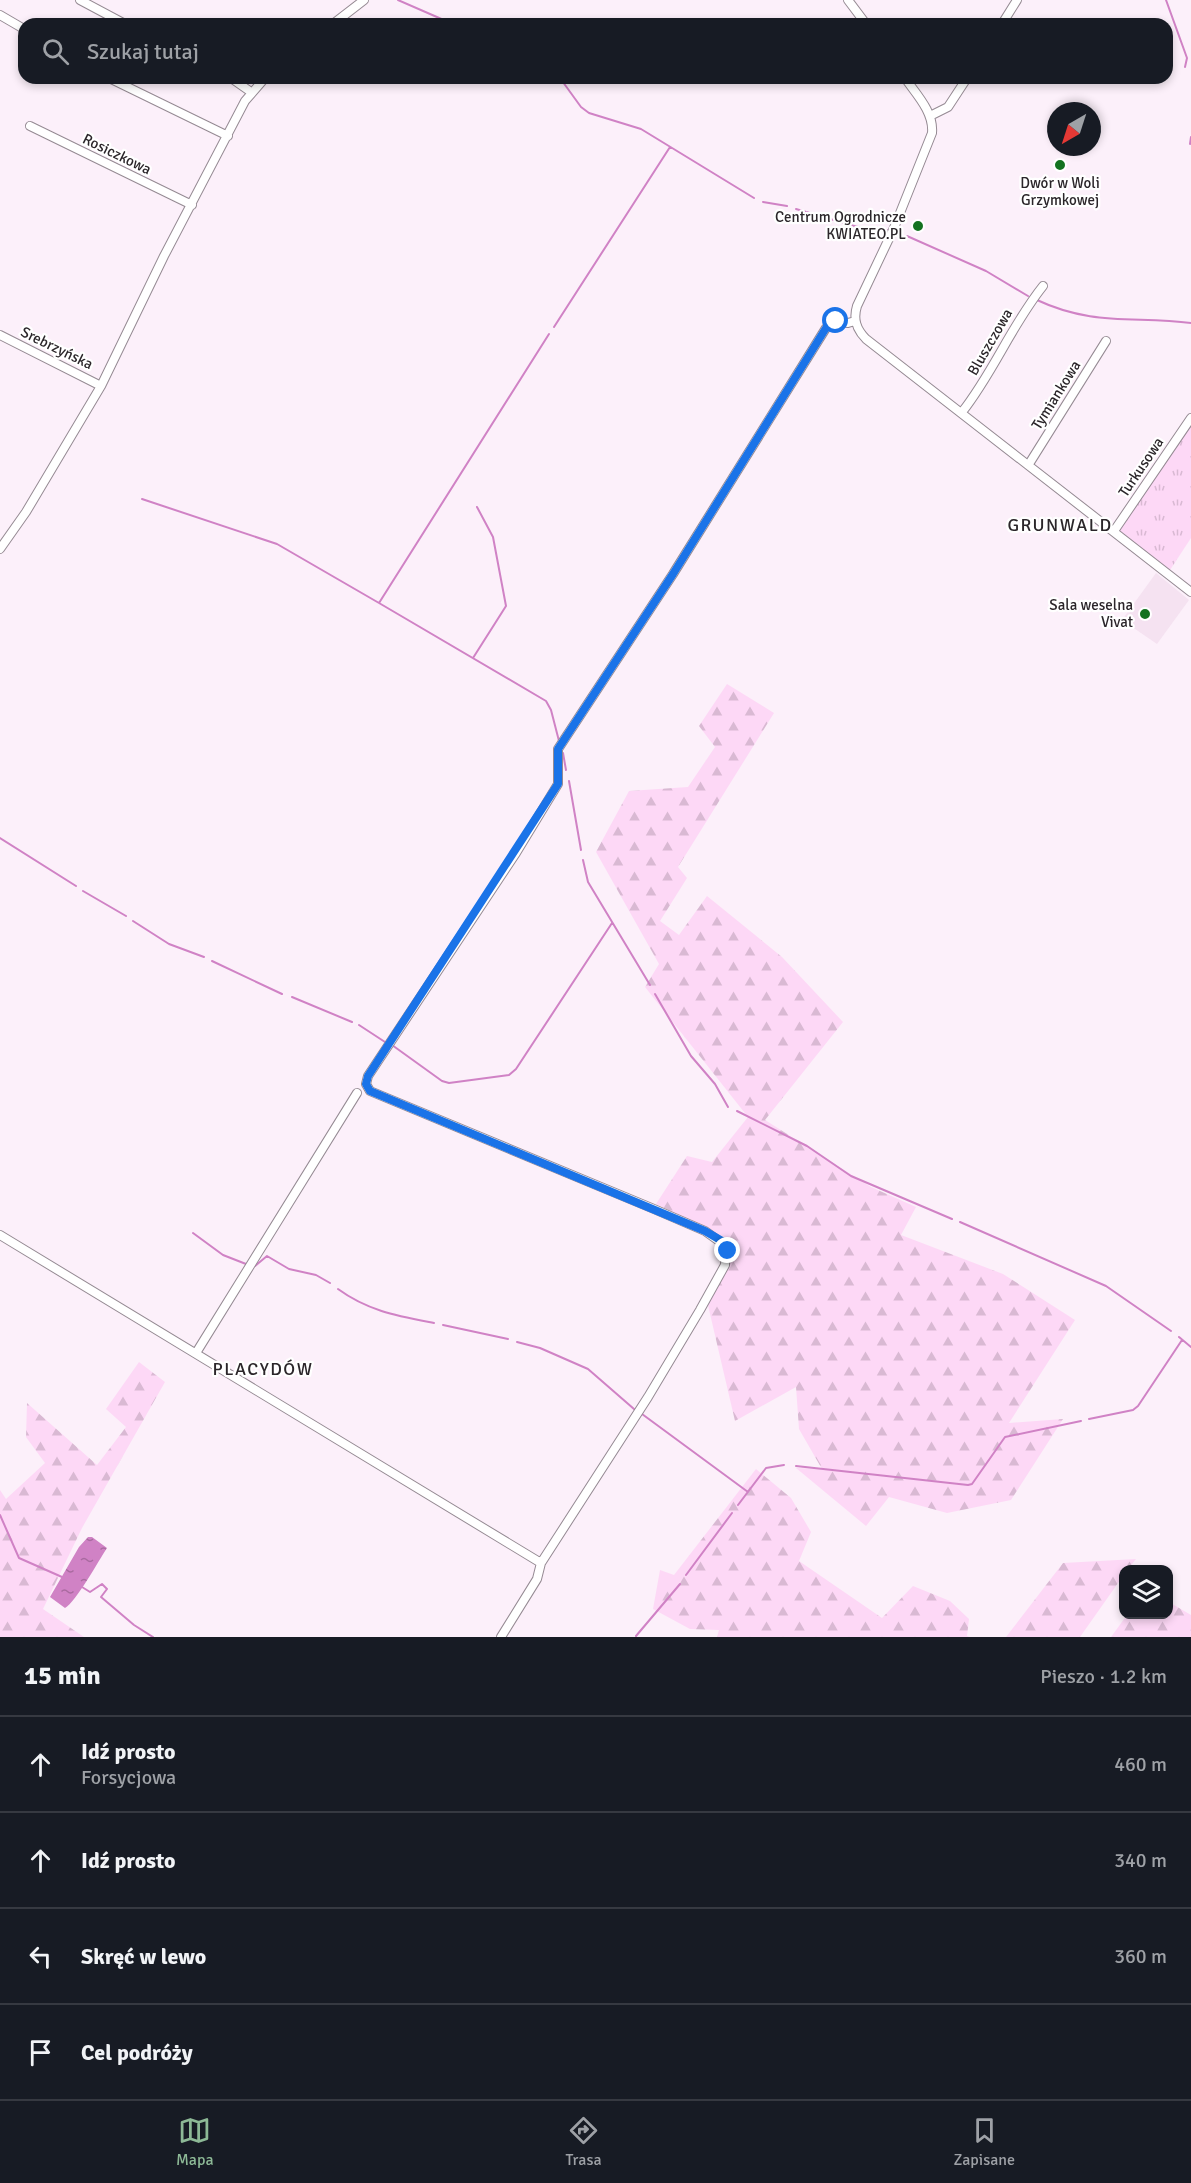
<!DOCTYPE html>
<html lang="pl">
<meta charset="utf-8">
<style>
:root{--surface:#171b24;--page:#20242c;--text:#f1f3f6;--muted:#9ea1a6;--line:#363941;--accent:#8db996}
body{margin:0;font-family:Signika,sans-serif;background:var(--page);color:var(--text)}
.controls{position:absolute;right:18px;bottom:18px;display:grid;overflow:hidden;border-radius:12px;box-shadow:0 3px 9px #0003}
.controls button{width:54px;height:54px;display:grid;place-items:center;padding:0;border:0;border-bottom:2px solid var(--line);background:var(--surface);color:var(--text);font:30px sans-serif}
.compass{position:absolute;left:1047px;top:102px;width:54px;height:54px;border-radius:50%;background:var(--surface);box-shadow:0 3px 9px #0003;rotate:219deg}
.stop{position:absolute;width:18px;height:18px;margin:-14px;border:4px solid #1a73e8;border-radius:50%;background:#fff}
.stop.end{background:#1a73e8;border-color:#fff;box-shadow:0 2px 6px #0008}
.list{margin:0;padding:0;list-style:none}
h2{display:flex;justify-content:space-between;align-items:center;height:78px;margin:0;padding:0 24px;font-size:26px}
h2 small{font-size:20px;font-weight:400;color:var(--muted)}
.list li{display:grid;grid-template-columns:39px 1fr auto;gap:18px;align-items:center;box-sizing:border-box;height:96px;padding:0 24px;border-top:2px solid var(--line)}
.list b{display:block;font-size:22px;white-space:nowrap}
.list p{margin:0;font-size:20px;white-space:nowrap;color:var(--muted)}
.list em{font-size:20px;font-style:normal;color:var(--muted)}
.icon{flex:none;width:33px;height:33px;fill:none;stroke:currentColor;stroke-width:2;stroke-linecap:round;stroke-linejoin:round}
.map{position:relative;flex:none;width:1191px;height:1637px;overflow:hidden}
.search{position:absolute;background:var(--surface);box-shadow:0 3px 9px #0003;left:18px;right:18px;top:18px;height:66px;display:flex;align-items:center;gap:15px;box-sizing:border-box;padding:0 21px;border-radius:18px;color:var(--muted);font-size:22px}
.sheet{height:462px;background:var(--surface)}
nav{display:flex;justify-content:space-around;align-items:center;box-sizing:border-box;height:84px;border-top:2px solid var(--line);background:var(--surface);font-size:16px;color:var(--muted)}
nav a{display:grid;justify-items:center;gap:3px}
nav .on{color:var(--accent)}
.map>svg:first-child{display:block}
.built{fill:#f5e2f1}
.grass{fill:url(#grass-tufts)}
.forest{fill:url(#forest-firs)}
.water{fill:url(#water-ripples)}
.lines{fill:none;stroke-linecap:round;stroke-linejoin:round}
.stream{stroke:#d082c5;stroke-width:2}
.minor-casing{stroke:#958a93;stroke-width:10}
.minor{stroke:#fff;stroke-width:8}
.route{stroke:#1a73e8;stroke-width:8}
.poi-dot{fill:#137220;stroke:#fff;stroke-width:2}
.labels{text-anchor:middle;stroke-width:4.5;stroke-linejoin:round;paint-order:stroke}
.street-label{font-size:15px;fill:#2b262a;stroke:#fff}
.poi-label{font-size:15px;fill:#2b262a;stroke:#fff;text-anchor:end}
.quarter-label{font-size:18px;letter-spacing:1.5px;fill:#2b262a;stroke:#fff}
</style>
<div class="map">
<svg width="1191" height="1637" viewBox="0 0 1191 1637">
<defs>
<pattern id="grass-tufts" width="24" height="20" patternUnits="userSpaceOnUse" patternTransform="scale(1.5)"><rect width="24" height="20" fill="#fdd8f6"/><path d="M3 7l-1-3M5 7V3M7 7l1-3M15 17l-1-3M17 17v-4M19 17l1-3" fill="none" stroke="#d9b9d3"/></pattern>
<pattern id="forest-firs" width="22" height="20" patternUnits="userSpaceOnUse" patternTransform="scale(1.5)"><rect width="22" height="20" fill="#fdd8f6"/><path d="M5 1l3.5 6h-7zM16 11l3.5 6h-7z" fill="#d9b9d3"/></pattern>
<pattern id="water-ripples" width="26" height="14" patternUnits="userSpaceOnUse" patternTransform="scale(1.5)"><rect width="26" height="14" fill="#d082c5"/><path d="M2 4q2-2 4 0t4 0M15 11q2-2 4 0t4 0" fill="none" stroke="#a96aa0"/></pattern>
</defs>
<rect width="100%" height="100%" fill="#fcf0fa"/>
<path class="built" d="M1156,573L1189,600L1157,644L1122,620Z"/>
<path class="grass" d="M1191,421V538L1170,570L1121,532L1119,527Z"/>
<path class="forest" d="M727,684L774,713L678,867L687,878L660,921L679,935L707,896L782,957L843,1022L765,1120L871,1187L916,1207L901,1235L1003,1274L1075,1320L1009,1423L1063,1419L1011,1500L947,1513L889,1497L866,1526L796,1468L822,1469L799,1429L796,1387L735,1421L707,1301L738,1244L656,1204L687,1156L712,1162L748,1117L645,987L659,964L596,852L629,791L688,787L715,747L699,726Z
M139,1362L165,1382L82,1528L43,1609L84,1637H0V1490L6,1499L45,1463L26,1437L27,1403L97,1465L126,1427L106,1409Z
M756,1469L791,1498L811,1532L799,1561L882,1618L913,1586L950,1601L969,1619L967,1636L970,1637H717L719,1630L690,1629L653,1609L660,1570L674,1575Z
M1136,1559L1128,1569L1124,1570L1123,1576L1080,1637H1006L1063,1563Z
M1169,1602L1191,1615V1637H1111L1127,1615L1168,1614Z"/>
<path class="water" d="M88,1537H92L107,1548C99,1560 76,1602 65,1608L50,1597L79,1547Z"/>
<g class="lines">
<path class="stream" d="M398,0L453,24
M1166,0L1187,58L1185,67
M560,78L581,107L589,113L641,129L754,198
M1190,144L1191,137
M763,202L787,206
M796,209L858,227L887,230
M907,236L986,271L1028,296
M1037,300C1092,326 1134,316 1191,323
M554,327L670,147
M142,499L277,544L379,603L549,334
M379,603L546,701L551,710L559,741
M473,658L506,606L493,537L477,507
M563,753L566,770
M569,781L581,850
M0,838L76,886
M583,860L588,882L650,985
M83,891L126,916
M133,921L169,944L204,957
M212,961L282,994
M655,994L691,1056L715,1084L728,1107
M292,997L352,1022
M359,1025L385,1042
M392,1045L442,1081L449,1083L509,1075L516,1069L612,923
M737,1111L807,1146L851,1176L952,1219
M960,1222L1106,1286L1171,1331
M193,1233L223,1255L246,1264
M255,1266L267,1256L289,1269L316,1275L330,1283
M338,1289C368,1311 398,1316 434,1323
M443,1325L508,1339
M1179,1337L1191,1347
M517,1342L540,1348L588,1369L634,1409
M642,1414L748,1492
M1089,1419L1133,1410L1138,1406L1182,1340
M796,1466L968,1485L972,1484L1005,1437L1081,1421
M738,1505L766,1468L784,1465
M0,1515L19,1558L62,1577
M686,1575L732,1513
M82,1587L90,1592L102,1584L107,1589L101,1597L134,1625L153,1637
M636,1636L680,1584"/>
<defs>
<path id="minor" d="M80,0L125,24
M848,0L866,24
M0,15L24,29
M333,24L364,0
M1002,24L1017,0
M109,78L228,136
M231,78L251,92
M905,78C916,94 934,112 932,133L894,228L857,306C853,319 856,329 866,339L1191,592
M930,116L948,107L967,78
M30,126L192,205
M0,335L101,386
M962,412C993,373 1011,326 1043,286
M1029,464L1106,341
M1114,531L1191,418
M0,549L26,512L101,386L164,256L245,101L265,78
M0,1235L541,1563
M196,1353L357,1093
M501,1637L537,1579L541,1563L648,1397L700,1310L725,1265L726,1246L705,1231L654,1209L370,1091L366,1084L368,1076L516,853L558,784V749L673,574L826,328L836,321L848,323L855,321"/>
</defs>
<use href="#minor" class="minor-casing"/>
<use href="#minor" class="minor"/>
</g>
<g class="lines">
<path class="route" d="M728,1251L722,1241L705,1231L370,1091L366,1084L368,1076L558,784V749L673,574L826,328L836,321"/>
</g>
<g class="poi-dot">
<circle cx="1060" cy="165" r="6"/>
<circle cx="918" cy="226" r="6"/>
<circle cx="1145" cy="614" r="6"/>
</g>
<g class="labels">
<g class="street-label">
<text transform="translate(117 154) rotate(26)" y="5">Rosiczkowa</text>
<text transform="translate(990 342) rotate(-60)" y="5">Bluszczowa</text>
<text transform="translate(57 348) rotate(26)" y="5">Srebrzyńska</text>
<text transform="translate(1056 395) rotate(-58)" y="5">Tymiankowa</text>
<text transform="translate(1141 467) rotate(-56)" y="5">Turkusowa</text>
</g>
<g class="poi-label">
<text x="1060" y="188" text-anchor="middle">Dwór w Woli<tspan x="1060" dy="17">Grzymkowej</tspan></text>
<text x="906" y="222">Centrum Ogrodnicze<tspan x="906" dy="17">KWIATEO.PL</tspan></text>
<text x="1133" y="610">Sala weselna<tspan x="1133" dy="17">Vivat</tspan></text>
</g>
<g class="quarter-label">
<text x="1060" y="531">GRUNWALD</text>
<text x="263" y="1375">PLACYDÓW</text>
</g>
</g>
</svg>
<div class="controls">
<button><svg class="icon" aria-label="layers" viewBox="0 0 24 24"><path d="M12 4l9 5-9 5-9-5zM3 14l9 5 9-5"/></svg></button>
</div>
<svg class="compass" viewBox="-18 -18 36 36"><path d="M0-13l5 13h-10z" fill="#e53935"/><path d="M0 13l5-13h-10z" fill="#9ea1a6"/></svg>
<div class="stop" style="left:836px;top:321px"></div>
<div class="stop end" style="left:728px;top:1251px"></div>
<div class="search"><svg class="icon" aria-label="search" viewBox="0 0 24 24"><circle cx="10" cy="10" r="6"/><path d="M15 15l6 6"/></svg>Szukaj tutaj</div>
</div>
<section class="sheet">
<h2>15 min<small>Pieszo · 1.2 km</small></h2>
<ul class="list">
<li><svg class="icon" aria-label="ahead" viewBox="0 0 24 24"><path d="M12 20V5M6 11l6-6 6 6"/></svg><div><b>Idź prosto</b><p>Forsycjowa</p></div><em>460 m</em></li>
<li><svg class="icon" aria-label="ahead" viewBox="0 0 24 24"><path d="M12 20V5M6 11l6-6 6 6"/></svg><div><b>Idź prosto</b></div><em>340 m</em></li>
<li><svg class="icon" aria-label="left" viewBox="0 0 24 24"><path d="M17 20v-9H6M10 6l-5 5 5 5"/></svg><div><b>Skręć w lewo</b></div><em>360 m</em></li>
<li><svg class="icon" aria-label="arrive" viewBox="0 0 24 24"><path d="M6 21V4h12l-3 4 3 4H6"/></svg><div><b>Cel podróży</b></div></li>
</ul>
</section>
<nav>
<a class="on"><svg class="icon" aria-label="map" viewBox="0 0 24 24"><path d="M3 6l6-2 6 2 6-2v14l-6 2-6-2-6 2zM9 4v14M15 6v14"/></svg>Mapa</a>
<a><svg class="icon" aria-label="directions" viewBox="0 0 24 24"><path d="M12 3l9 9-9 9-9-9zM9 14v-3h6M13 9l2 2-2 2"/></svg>Trasa</a>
<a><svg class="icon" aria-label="saved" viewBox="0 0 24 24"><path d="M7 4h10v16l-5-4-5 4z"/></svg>Zapisane</a>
</nav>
